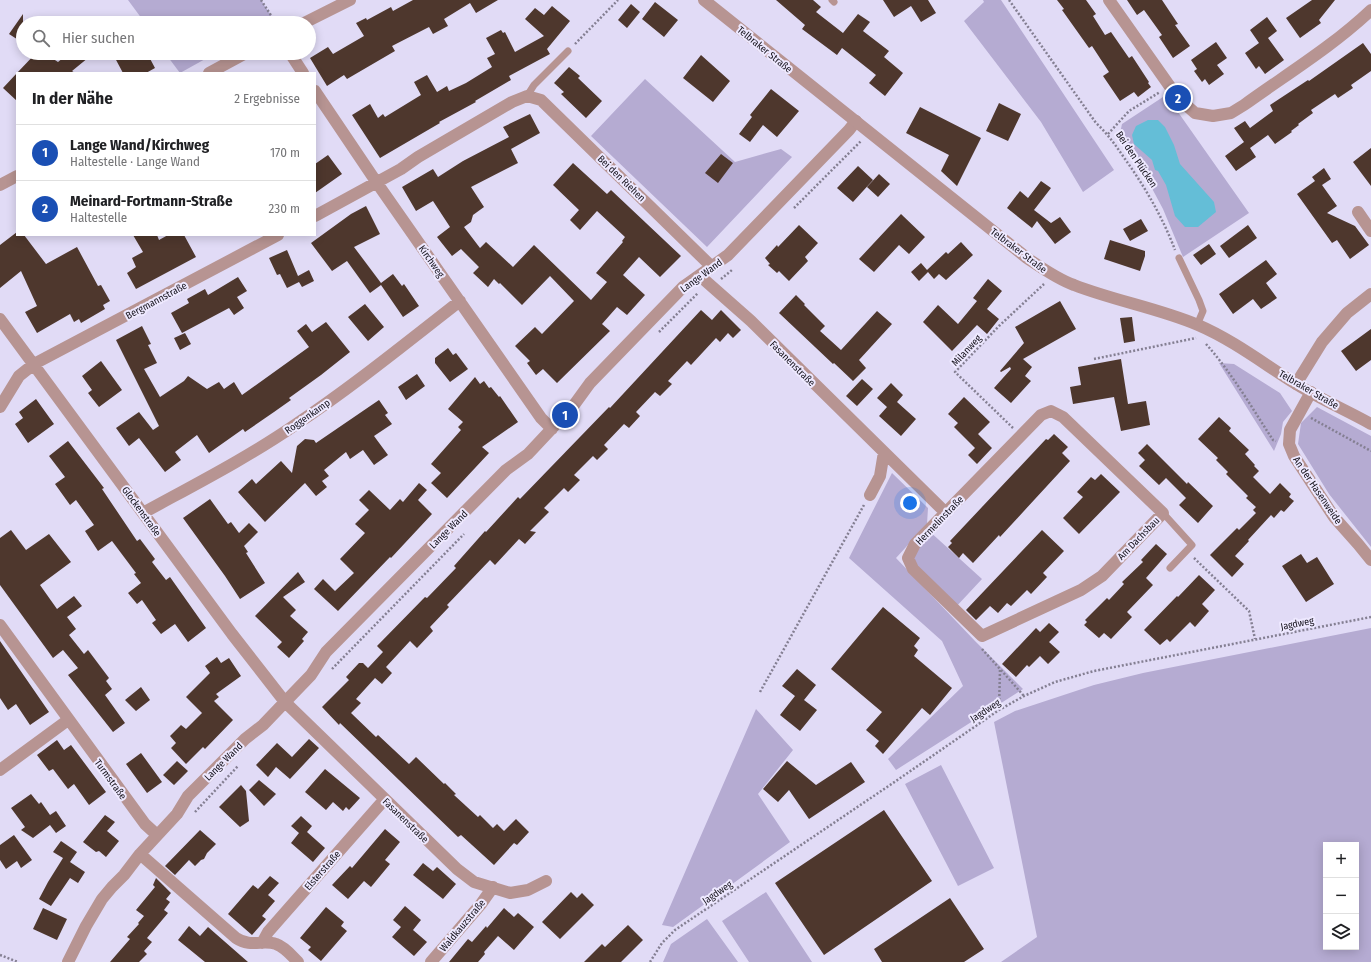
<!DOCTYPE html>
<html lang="de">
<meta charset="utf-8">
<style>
:root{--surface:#fff;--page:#f2f2f2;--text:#202124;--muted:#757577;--line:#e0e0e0;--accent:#d93025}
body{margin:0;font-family:"Fira Sans Condensed",sans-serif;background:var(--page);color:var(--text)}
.controls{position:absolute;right:12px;bottom:12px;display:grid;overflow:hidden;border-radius:0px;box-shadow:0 2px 10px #0003}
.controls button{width:36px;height:36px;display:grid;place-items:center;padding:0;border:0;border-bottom:1px solid var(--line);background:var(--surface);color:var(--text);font:20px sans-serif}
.you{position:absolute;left:910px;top:503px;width:14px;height:14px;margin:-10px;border:3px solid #fff;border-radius:50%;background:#1a73e8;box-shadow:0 0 0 6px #1a73e833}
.badge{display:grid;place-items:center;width:26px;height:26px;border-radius:50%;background:var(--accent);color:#fff;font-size:13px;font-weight:700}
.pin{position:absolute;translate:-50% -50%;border:2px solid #fff;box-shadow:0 1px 4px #0006}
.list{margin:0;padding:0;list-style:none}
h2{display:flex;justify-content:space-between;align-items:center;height:52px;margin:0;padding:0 16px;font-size:17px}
h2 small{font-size:13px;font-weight:400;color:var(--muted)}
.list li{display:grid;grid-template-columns:26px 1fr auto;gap:12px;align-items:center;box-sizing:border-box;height:56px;padding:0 16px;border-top:1px solid var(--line)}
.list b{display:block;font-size:15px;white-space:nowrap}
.list p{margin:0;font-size:13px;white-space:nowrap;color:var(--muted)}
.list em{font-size:13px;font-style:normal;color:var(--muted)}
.icon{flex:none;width:22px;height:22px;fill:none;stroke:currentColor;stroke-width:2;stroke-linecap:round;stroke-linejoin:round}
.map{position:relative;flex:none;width:1371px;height:962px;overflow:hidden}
.search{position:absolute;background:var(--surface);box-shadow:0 2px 10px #0003;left:16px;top:16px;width:300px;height:44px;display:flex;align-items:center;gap:10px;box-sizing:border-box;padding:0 14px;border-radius:22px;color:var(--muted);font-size:15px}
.panel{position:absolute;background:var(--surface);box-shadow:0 2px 10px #0003;left:16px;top:72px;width:300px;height:164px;border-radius:0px}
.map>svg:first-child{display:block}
.green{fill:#b5abd2;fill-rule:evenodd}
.water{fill:#64bed7}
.building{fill:#4e372d}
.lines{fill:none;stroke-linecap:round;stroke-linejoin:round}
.path{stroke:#847f92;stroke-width:2.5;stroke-dasharray:2 2;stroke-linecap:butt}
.service{stroke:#b79492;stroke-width:7}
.minor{stroke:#b79492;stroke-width:12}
.tertiary{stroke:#b79492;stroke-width:12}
.labels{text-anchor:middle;stroke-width:4;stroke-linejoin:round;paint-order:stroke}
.street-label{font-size:10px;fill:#15121b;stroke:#eee9ff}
</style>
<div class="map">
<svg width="1371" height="962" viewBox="0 0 1371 962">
<rect width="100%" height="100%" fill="#e1dbf6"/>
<path class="green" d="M128,0H261L274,20L269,23H145Z
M983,0H1001L1114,170L1083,192L1041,122L964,21L984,2Z
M165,53H216L180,73Z
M645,79L735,162L781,149L792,157L707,247L591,136Z
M1166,95L1249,213L1183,257L1163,209L1147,179L1119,138L1122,124Z
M1219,363L1234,364L1280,393L1292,411L1283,422L1281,434L1274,451Z
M1317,407L1371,436V547L1329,494L1298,444L1301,423Z
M892,473L928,508L927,524L896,558L975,641L1023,689L896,770L888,759L963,686L942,641L849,558Z
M928,530L982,579L954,609L913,569L915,544Z
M1371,628V962H1001L1037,937L994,722L1015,711L1094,685L1143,673ZM1326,845H1356V947H1326Z
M756,709L793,750L758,794L790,842L673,927L662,925Z
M941,765L994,868L958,886L905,784Z
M766,892L812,962H749L722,921Z
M707,919L738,962H663L671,944Z"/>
<path class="water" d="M1148,120H1158L1165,127L1174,145L1180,164L1214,202L1216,212L1198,227H1185L1175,216L1166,185L1158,171L1155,170L1152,160L1134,144L1132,135L1136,126Z"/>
<path class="building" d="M413,0H498L476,13L470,3L444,19L448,26L433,34L429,27L392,46L395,51L347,79L344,75L327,86L310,58L328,47L333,54L364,36L356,23L366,18L367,20L391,7L393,11Z
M776,0H813L821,7L816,12L843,33L858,14L870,22L863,31L889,51L884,57L903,73L885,96L869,83L876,75L842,48L837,55L802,29L805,25Z
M883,0H928L936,13L921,22L911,6L894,17Z
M1057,0H1086L1096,14L1093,16L1105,35L1111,32L1129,58L1132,56L1149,82L1148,83L1151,87L1138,97L1134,92L1120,101L1103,76L1109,72L1092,46L1089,48L1062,10L1064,9Z
M1127,0H1162L1178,24L1175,25L1190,46L1173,58L1159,37L1162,35L1144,10L1137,15Z
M1312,0H1335L1319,20L1321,23L1300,38L1286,18Z
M655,2L678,20L664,37L642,19Z
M631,4L640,12L627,28L618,20Z
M552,6L570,21L547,49L550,54L509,76L511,80L475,101L476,102L439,122L440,123L380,158L352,115L370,104L378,118L383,114L385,117L421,95L414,82L427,75L437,92L447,86L449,91L466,83L492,67L487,58L495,54L486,38L501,30L503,33L505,32L515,52L544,36L525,19L535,8L544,15Z
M23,14V43L9,34Z
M1267,17L1277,31L1268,38L1284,60L1265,74L1259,66L1256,69L1245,53L1259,43L1250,30Z
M1216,42L1227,58L1217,65L1224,74L1209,85L1205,79L1202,82L1194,71L1197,69L1191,60Z
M1363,43L1371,54V71L1351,85L1353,88L1338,98L1335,94L1311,110L1313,113L1298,124L1299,125L1291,131L1292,132L1275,144L1268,135L1250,148L1256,157L1236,171L1225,156L1244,142L1234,128L1245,121L1250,128L1273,111L1270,105L1308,80L1309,81Z
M36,53H44L58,62L69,53H94L72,71L75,73H17Z
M124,53H126L129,59L139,53H147L155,68L146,73H123L115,58Z
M701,55L730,81L713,102L683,78Z
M569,67L580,76L578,78L602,101L586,118L561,94L564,92L554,83Z
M17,73V101L3,88Z
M771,89L799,111L777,137L763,125L750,142L739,134L752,117L750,115Z
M999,103L1021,114L1008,141L986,131Z
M920,107L981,138L957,186L941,171L949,155L906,133Z
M530,114L540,133L511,149L518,163L471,187L484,207L473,215L471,222L464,227L480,248L486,242L513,267L534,245L591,300L607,282L596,273L623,242L622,241L625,237L597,211L580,230L570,220L579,210L553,185L573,163L607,194L611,190L681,256L660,277L639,257L623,275L645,295L627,315L617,307L602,324L610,331L557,383L543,369L536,375L527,363L530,361L515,346L535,327L542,334L574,301L550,276L522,305L500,283L499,284L494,279L488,287L473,273L479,267L461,249L452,256L437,237L450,227L433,201L416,211L402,187L433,169L438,177L463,161L509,137L503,127Z
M1371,148V186L1353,162Z
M721,154L733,163L718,183L705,173Z
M328,155L342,174L315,193V164Z
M858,166L873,180L853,202L837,188Z
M1324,168L1331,179L1322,185L1337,206L1327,213L1355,226L1369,245L1350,259L1337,240L1332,243L1297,194L1315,181L1312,177Z
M879,174L890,184L878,197L867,187Z
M1041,181L1051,188L1034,210L1051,223L1060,217L1071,232L1055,244L1037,221L1032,228L1007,208L1020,191L1028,198Z
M366,206L380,234L354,247L381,283L393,274L402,286L404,284L419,306L403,317L381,285L370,293L347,261L332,271L311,243L351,214Z
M901,214L925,237L909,254L899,245L874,272L859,259Z
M1141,219L1148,231L1130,241L1123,229Z
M799,225L818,243L805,257L808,261L789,281L779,271L777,273L768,265L770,264L765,258L777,245L778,247Z
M1248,225L1257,238L1229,258L1220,246Z
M17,232V235H24L46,264L77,247L98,286L101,285L110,301L103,305L105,309L81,323L79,319L74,322L70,314L37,333L25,312L37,306L21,271L0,288V245Z
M133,235H157L159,240L168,235H184L196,257L136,289L127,273L136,267L132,258L143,252Z
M1110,240L1145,251V256L1140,271L1104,259Z
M961,242L973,255L946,280L939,274L934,279L928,272L919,281L911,272L921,263L927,270L946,252L948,254Z
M1209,244L1216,254L1201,265L1193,255Z
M287,250L298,276L309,270L314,281L302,287L299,282L287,288L280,274L277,275L269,258Z
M1266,260L1277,274L1266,283L1277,298L1261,309L1253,299L1233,314L1219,294Z
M238,277L247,291L237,297L244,308L234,315L229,308L182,333L171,313L189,303L187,299L205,289L208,295Z
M988,279L1002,291L987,309L999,319L987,334L977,325L952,351L923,322L938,305L958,324L977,301L973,298Z
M796,295L805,304L804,305L825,326L820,331L841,350L877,311L892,324L859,360L866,368L853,381L834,363L833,364L779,313Z
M1060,301L1076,329L1023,359L1032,367L1025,376L1031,381L1011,403L994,388L1011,369L1010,367L1001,372L1000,371L1024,343L1015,327Z
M365,304L384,327L368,341L348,317Z
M701,310L712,320L721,310L741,330L733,338L728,333L720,342L716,338L691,365L687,361L668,381L672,384L660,396L655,392L636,412L640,416L629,428L624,424L604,445L608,449L597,460L593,456L574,475L580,480L568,492L564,488L544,508L549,512L530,531L536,532L525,544L519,539L495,565L490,560L447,605L449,607L430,627L433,631L417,648L410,641L386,667L392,673L382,684L375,678L356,699L361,703L351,713L376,737L378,735L409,764L416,757L444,784L445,783L456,794L454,795L478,817L480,815L493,828L497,824L504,831L516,819L529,832L517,845L514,843L494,865L461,835L458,837L340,723L339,725L322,707L349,680L346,677L359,663H363L368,668L383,652L377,646L425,597L427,598L456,568L454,566L485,531L486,532L518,497L520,499L609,407L610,408Z
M1132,317L1135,341L1124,343L1120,318Z
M326,322L350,352L321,375L289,398L291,400L274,412L245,432L243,429L209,453L197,435L175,452L181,460L165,472L139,438L129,446L116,428L139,412L153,430L159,426L116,340L142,326L151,344L148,345L157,363L144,369L160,397L184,381L188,376L207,389L219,382L224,389L234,382L242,395L309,347L297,331L306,324L312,332Z
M1371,329V360L1356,371L1341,351Z
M185,333L191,344L180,350L174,338Z
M448,348L453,355L456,353L468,369L450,382L435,363V358Z
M1121,359L1128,404L1146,401L1150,425L1121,431L1114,397L1073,404L1070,387L1081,385L1078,367Z
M101,361L122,390L99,407L88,393L92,390L82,376Z
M417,374L425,386L406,400L398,387Z
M475,377L480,384L484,381L489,388L491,387L499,397L500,396L518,422L482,447L489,453L447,498L431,483L441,473L431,464L461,430L458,427L463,422L448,409Z
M862,379L873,389L857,406L846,396Z
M891,383L903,395L897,402L916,419L901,436L879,416L887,407L877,398Z
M964,397L990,422L978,434L992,448L977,464L968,455L975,448L954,427L958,423L948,414Z
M36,399L54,424L28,443L15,424L23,418L19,412Z
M379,400L388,413L385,415L392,424L374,436L388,455L374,465L363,450L350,459L346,452L324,470L329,476L322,481L327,487L316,496L305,483L265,522L238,492L252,479L256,484L281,461L292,473L297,446L305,439L314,440L316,443Z
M1219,417L1231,428L1229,431L1249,450L1245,454L1255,465L1254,466L1259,471L1253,477L1270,494L1280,483L1291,494L1289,497L1294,501L1284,512L1281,510L1274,518L1271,515L1248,540L1249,541L1235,556L1244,564L1232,577L1210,555L1237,528L1239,530L1256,513L1253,510L1256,507L1246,498L1248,496L1226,474L1228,472L1216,460L1218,458L1198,439Z
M1054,434L1068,447L1062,453L1070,461L1000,537L999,535L973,563L963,553L959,558L948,547L952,543L950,541L1046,439L1048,440Z
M68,441L104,488L102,489L137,541L140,539L155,559L152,562L166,580L170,577L206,628L188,642L175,624L161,634L152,623L156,620L142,600L137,604L128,593L141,583L134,574L136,573L112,541L98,551L85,531L94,525L76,500L70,505L55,484L65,477L49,456Z
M1147,444L1187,484L1188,482L1213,506L1198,523L1179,505L1186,498L1166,478L1159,485L1139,466L1145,460L1138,453Z
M1101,474L1120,492L1079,534L1063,518L1083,497L1077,492L1091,477L1095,480Z
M419,483L427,490L418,500L432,514L391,558L390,557L338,611L314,589L323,579L335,591L354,573L340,559L365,533L355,524L369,510L359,500L369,490L390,510L400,499L403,502Z
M210,499L228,524L231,522L239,533L249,523L258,532L244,546L248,552L246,553L265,583L240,599L225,576L183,518Z
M11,530L26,550L49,534L71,562L40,585L57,609L74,596L82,606L67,617L76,629L69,635L84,654L88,650L109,678L106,681L112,689L105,695L125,723L113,732L68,675L78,668L63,650L53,658L0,585V538Z
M1042,530L1064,551L1043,573L1047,577L1031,594L1027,590L1011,606L1007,603L998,613L990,606L976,620L966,610Z
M1156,544L1167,554L1146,578L1153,585L1127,612L1132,617L1111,639L1104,633L1099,638L1084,625L1087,622L1085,620L1107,598L1109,600L1124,584L1122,582L1143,562L1141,560Z
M1301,554L1307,563L1317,557L1334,584L1306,602L1282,566Z
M298,572L305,582L283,597L296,610L290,616L308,632L302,639L304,641L289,658L277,647L282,642L255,616Z
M1199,575L1215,590L1202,604L1209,611L1195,627L1190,622L1170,642L1167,639L1160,645L1144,630L1177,596L1178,597Z
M883,607L920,638L914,646L918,650L914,656L952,688L930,715L922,708L883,754L875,746L879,741L866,730L882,712L831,669Z
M1049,623L1059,632L1049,642L1060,652L1048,664L1040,656L1029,667L1027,665L1016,677L1002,664L1036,628L1040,632Z
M0,641L49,712L30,725L16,704L8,710L0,698Z
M217,657L221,663L229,658L241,676L216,694L219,697L214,701L233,720L205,749L203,747L186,764L171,748L176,743L170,736L181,725L186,729L202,713L186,697L210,673L205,666Z
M797,669L816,685L804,700L817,710L800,731L780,715L795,696L782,686Z
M141,687L150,700L136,711L125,700Z
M309,739L319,748L290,779L276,767L268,777L256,765L277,743L292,757Z
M57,740L64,750L71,745L106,792L89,805L74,784L68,789L53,769L49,771L37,755Z
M141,753L162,782L147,793L126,764Z
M177,761L188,771L174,785L163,775Z
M787,761L816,785L851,762L865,782L809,819L789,790L778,802L763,789Z
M325,769L360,798L349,810L346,807L343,811L333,802L326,810L305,792Z
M259,780L276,794L264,806L249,790Z
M241,785L246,791L249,821L240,827L219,807Z
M31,794L39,804L41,802L50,815L56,811L66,826L56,833L50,825L33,838L21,830L25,827L11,808Z
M884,810L932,881L824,955L775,883Z
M105,815L115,822L107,831L119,841L106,857L99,851L96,852L83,842Z
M301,816L312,826L307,832L325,848L313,862L291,843L299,833L291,826Z
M385,829L400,842L385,860L390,864L371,887L364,881L348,899L332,885L350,866L352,868Z
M200,830L216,844L207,853L204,859L201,860L195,866L189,860L175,875L165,866Z
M14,835L32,860L21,868L17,861L6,869L0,860V845Z
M61,841L77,852L70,862L85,872L78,883L70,878L51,906L39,899L48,882L63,858L53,852Z
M423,863L433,871L437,867L456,884L443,899L413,875Z
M270,876L279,883L268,895L275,901L262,916L266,919L252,935L228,914L253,885L258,889Z
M156,878L171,893L166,899L170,902L164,910L168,913L147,938L152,942L144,951L147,954L139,962H110L130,939L127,937L139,924L138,923L144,916L136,910L155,887L153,885Z
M571,892L577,898L582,893L594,905L560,939L542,922Z
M950,898L984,949L964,962H882L874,949Z
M405,906L421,920L413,930L427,942L414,956L392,937L401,927L393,920Z
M326,907L344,922L341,926L347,931L321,961L308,950L311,947L300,938Z
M43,908L67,919L57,940L33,929Z
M504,908L514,917L518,913L534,927L514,950L498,936L484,952L485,954L478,962H449L468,939L472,942L486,926L487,928Z
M628,925L643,940L621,962H584L602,944L605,947Z
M189,926L200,936L208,927L248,962H205L178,940Z"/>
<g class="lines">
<path class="path" d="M261,0L276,23
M1009,0L1096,123C1108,134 1116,146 1125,159C1145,187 1163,218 1175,250
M575,44L618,0
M1108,134L1129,111L1160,92
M794,208L861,141
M721,279L732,270
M659,332L698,293
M1206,344C1232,373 1252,408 1273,440L1276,441
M1094,359L1196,338
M1311,418L1371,451
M1013,428L955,372L999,326L1044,284
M1194,558L1249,611L1255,639
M982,649L1000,669L999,710
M332,669L464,534
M1001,670L1024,696
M760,692L864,505
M195,812L238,766
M0,955L18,962
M650,962L662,943L675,930L893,783L999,710L1024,696L1055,682L1094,671L1371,617"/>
<path class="service" d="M832,0L834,2
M527,96L534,85L568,51
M1179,258L1199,300L1203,311L1197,325
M1163,513L1192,545L1170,568"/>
<path class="minor" d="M1109,0L1178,98L1195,113L1213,116L1231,113L1244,105C1287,74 1333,46 1371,10
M304,23L350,0
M290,53L303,73
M209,73L246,53
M315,91L377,183L541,418L552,429
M0,185L17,176
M1358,212L1371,231
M315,216L401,169L418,157L512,102L527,96L541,100L712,267
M700,276L751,321L884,452L880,476L870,495
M0,319L232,634L285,702L457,869L474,882L510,893L528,890L546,881
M1296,384L1322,342L1347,313L1371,294
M1311,392L1290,430L1289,444L1294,456L1334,517L1358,544L1371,560
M0,407L19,376L34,364L278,235
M1051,411L1063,417L1163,513L1102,576L1081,590L982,636L913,569L908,558L915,544L1041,415Z
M884,452L945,512
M143,513C194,485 247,458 295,425C352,387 406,343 460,301
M0,625L145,824L157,835
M0,770L68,720
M140,854L236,938C251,948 263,939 276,944C285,947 292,956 298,962
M262,943L268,932L384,800
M68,962L86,926L102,899L112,887L124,875L140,854L177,814L188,796L245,739L263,725L285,702L311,675L326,652L506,470L528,454L574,405L590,383L683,287L728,255L849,130L856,121
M431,962L481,904L493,887"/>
<path class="tertiary" d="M704,0L1027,258C1042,268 1057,279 1074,285C1115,301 1158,308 1198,325C1233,340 1264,364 1296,384C1320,399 1346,410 1371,424"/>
</g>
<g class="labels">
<g class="street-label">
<text transform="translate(765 49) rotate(39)" y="4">Telbraker Straße</text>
<text transform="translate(1137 159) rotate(56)" y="4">Bei den Plücken</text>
<text transform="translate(622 178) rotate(44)" y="4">Bei den Riehen</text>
<text transform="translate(1019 250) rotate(37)" y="4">Telbraker Straße</text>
<text transform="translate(432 261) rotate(55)" y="4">Kirchweg</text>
<text transform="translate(701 275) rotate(-36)" y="4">Lange Wand</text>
<text transform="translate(156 300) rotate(-28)" y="4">Bergmannstraße</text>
<text transform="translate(966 350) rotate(-47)" y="4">Milanweg</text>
<text transform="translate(793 363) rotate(45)" y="4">Fasanenstraße</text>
<text transform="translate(1309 389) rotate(30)" y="4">Telbraker Straße</text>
<text transform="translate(307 416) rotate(-35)" y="4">Roggenkamp</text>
<text transform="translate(1318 490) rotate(56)" y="4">An der Hasenweide</text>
<text transform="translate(142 511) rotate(54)" y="4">Glockenstraße</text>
<text transform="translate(939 520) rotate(-46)" y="4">Hermelinstraße</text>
<text transform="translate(448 529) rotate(-45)" y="4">Lange Wand</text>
<text transform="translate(1138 538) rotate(-46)" y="4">Am Dachsbau</text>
<text transform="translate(1297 623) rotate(-11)" y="4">Jagdweg</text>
<text transform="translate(985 710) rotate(-33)" y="4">Jagdweg</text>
<text transform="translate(223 761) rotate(-45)" y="4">Lange Wand</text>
<text transform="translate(111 779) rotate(54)" y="4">Turmstraße</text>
<text transform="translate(406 820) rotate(44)" y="4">Fasanenstraße</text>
<text transform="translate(322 870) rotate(-49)" y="4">Elsterstraße</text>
<text transform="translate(717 892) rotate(-34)" y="4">Jagdweg</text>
<text transform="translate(462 925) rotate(-50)" y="4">Waldkauzstraße</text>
</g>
</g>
</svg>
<div class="controls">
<button>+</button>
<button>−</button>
<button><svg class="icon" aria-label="layers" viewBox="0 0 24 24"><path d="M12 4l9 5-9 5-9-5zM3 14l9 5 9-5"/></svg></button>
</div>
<div class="you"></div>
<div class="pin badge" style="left:565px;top:415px;background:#1a4fb4">1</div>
<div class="pin badge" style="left:1178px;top:98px;background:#1a4fb4">2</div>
<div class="search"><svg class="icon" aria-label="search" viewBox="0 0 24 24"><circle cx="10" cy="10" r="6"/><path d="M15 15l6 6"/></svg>Hier suchen</div>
<section class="panel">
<h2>In der Nähe<small>2 Ergebnisse</small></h2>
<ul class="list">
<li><span class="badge" style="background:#1a4fb4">1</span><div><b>Lange Wand/Kirchweg</b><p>Haltestelle · Lange Wand</p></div><em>170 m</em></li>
<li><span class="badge" style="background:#1a4fb4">2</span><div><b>Meinard-Fortmann-Straße</b><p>Haltestelle</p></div><em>230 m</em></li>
</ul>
</section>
</div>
